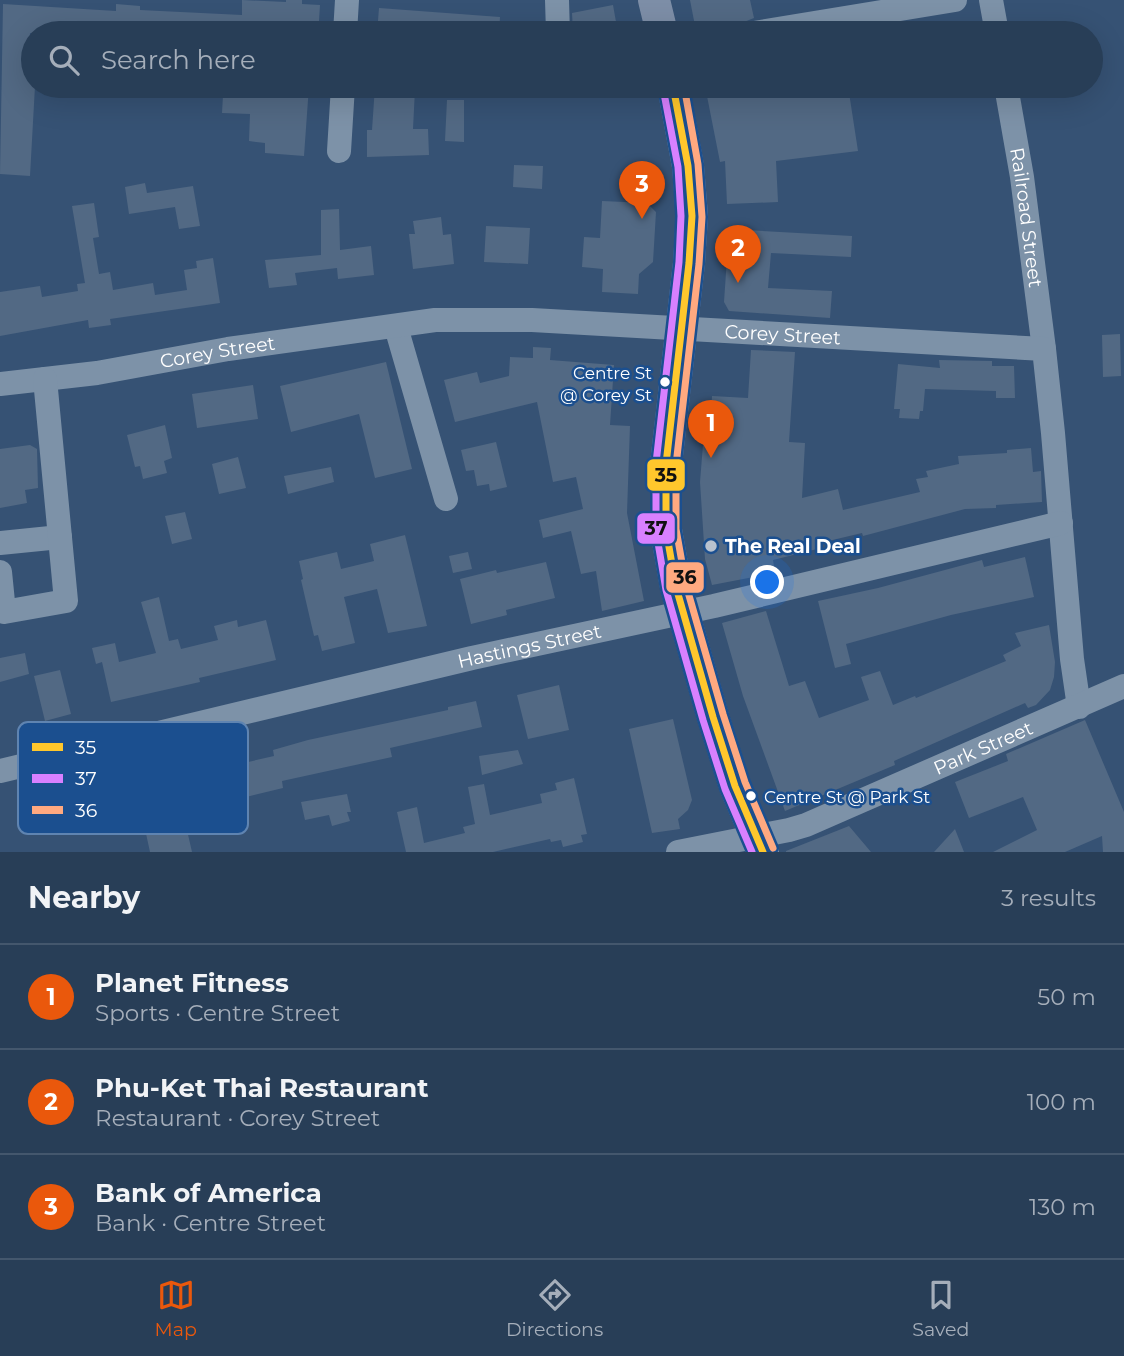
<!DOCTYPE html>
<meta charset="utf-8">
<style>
:root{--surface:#283e57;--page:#30455d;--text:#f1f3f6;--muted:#a5aeba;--line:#44576d;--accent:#ea580c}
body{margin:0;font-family:Montserrat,sans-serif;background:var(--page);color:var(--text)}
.you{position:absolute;left:768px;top:583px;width:24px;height:24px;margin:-18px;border:5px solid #fff;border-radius:50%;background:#1a73e8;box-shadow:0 0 0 10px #1a73e833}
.badge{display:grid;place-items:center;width:46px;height:46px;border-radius:50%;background:var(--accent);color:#fff;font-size:23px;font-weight:700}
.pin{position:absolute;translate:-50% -58px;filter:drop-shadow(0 2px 4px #0008)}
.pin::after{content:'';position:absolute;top:37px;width:24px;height:21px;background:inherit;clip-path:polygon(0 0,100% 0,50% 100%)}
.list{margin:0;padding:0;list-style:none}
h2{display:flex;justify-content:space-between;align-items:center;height:91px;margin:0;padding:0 28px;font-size:30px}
h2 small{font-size:23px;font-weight:400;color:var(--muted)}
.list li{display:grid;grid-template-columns:46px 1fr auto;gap:21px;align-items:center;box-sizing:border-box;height:105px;padding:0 28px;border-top:2px solid var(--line)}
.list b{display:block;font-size:26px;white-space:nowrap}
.list p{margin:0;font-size:23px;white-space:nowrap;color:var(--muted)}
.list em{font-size:23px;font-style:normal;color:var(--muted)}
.icon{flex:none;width:38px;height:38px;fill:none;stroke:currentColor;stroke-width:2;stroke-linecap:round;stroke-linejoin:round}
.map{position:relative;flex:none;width:1124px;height:852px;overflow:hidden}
.search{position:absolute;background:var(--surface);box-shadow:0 7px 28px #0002;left:21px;right:21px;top:21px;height:77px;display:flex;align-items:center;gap:18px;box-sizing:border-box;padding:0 24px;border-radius:38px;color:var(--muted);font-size:26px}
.sheet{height:406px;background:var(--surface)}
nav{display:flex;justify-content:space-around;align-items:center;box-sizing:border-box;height:98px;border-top:2px solid var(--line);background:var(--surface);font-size:19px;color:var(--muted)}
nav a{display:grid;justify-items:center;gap:4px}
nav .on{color:var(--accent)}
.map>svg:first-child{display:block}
.building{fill:#526984}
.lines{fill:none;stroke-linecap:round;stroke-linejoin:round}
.minor{stroke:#7d92a8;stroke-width:24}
.major{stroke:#7d8ea7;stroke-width:32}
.bus-1-casing{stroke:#1b4f8f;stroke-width:12}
.bus-2-casing{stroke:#1b4f8f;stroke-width:12}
.bus-3-casing{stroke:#1b4f8f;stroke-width:12}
.bus-1{stroke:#ffc72c;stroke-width:7}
.bus-2{stroke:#d880ff;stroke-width:7}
.bus-3{stroke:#ffa980;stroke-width:7}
.bus-dot{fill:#fff;stroke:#1b4f8f;stroke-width:2.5}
.poi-dot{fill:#b9c2ce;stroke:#1b4f8f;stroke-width:2.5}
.labels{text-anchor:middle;stroke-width:5;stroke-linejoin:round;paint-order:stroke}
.bus-label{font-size:17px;fill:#fff;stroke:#1b4f8f;text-anchor:end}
.street-label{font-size:19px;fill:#fff;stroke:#1b4f8f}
.poi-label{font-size:19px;font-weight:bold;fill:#fff;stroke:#1b4f8f;text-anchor:start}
.key{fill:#1b4f8f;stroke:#5f84b1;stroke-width:2}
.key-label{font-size:19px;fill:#fff}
.line-badge{stroke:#1b4f8f;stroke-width:2.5}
.pale-badge-label{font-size:19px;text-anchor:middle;font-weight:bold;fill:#111}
</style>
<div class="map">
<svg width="1124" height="852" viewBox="0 0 1124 852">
<rect width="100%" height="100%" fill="#365274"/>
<path class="building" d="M242,0L286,2V0H302V4L320,5L319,21H313L312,33H30L28,65H33L35,86L30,176L0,174L3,4L116,11V4L140,6V10L242,15Z
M690,0H750L754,18L744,22L696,31Z
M613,5L618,33H573L572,13Z
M379,8L500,17L499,33H377Z
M260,86H309L304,156L265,153V143L249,141L250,114L222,113L223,95L259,96Z
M375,86L415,89L413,129H428L429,155L367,157V130H372Z
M705,86H848L858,151L776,161L778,202L727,204L725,161L720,162Z
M447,100H464V142L445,141Z
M514,165L543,166L542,189L513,187Z
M145,183L147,193L193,186L200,226L179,229L175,207L129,214L125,187Z
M602,201L647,203L656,212L653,262L639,274L638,294L602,292L603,269L582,267L584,237L600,238Z
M94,203L99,237L93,238L99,274L110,272L113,290L153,283L155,295L187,290L184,270L197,268L196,261L213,258L220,303L110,319L111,325L89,328L88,320L0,336V292L40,286L42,297L78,291L77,284L85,283L72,206Z
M339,209L340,250L371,246L374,275L338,279L337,268L295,273L297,285L269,288L265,260L321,255V210Z
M441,217L443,235L451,234L454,264L413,269L409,234H415L413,221Z
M486,226L530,228L528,264L484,262Z
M729,229L852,236L851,257L771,253L768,288L832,291L830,318L729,311L724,302Z
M1120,334L1121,376L1103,377L1102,335Z
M533,347L551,348L550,360L614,365L610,425L630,426L627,513L644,601L602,611L596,571L581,574L571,531L543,538L539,520L583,509L576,477L553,482L537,402L455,422L444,380L477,372L480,383L509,376L510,357L533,358Z
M751,350L795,352L789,442L805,443L802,498L838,489L843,510L920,492L916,479L928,477L926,471L959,464L958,456L1007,453V450L1031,448L1033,472L1041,471L1042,502L996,505V508L965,509L863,536L862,533L820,543L821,548L773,560L775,573L712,585L705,559L700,482L704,432H710L712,396L748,398Z
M939,360L992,361V366H1014L1015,398H996V391L925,389L923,411H920L919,419L899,418L900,409H894L898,364L940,368Z
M386,362L412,469L375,478L359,414L291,432L280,386Z
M253,385L258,419L197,428L192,394Z
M165,425L172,458L164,461L167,473L143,479L140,466L135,467L127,435Z
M496,442L507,487L490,491L489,484L477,486L474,470L466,471L461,450Z
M30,445L37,449L38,488L25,490L27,503L0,508V449Z
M238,457L246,488L219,494L212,464Z
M331,467L334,482L288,494L284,476Z
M185,512L192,539L172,544L165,516Z
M405,535L427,626L388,633L377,589L344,597L355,643L322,651L318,635L314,636L301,580L303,579L299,561L337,552L341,569L374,561L370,544Z
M468,552L472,569L453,573L449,556Z
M1025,557L1034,597L951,615L846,644L851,664L835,668L818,601L878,588L982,560L984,567Z
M546,562L555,598L506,610L507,615L471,624L460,579L496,570L497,573Z
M159,597L169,641L178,639L181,649L218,640L214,626L237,620L238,627L266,620L276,660L199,678L200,682L111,702L102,662L96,664L92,648L115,643L119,662L156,653L141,602Z
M766,611L789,686L805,681L819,718L869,700L861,677L880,671L893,705L915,696L916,698L1006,661L1003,655L1021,646L1015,633L1049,625L1055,662L1054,677L1050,690L1036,705L1028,708L1025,703L894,761L895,765L785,811L743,696L722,623Z
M25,653L29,674L0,682V658Z
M60,670L71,714L45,721L34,676Z
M559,685L569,730L528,739L517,695Z
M476,701L482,727L390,748L392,757L282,781L283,788L242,798L243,803L184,817L192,852H150L135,783L193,769L191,764L232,755L235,765L274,756L273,750L308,740L448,710V707Z
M673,719L692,800L688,810L678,819L680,829L652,833L629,729Z
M1085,720L1124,812V852H1103L1102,836L1065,852H993L1037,830L1023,797L969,818L955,782L1008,761L1006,754Z
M518,750L523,764L482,775L479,756Z
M574,778L587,834L581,835L583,842L563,847L561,840L551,842L550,839L493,852H406L397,812L417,807L424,843L465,833L463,827L475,824L468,787L484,784L490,815L542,803L540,794L557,790L555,783Z
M78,787L79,793L84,791L94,830L70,835L59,791Z
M347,794L351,812H347L350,821L332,826L329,815L305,820L301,802Z
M849,826L871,852H786V851Z
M955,829L964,852H934Z"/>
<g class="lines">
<g class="minor">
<path d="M557,0L558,33"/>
<path d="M991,0L997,33"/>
<path d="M345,33L347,0"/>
<path d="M754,33L955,0"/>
<path id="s1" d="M1006,86L1022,177L1044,349"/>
<path d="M339,151L343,86"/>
<path d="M396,327L446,499"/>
<path id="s2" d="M0,384L97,373L228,349L435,320H532L1044,349L1053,433L1072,659L1079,707"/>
<path d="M0,543L60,537"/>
<path d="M0,572L4,612L66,601L45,379"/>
<path id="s3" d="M0,771L472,658L714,606L1061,523"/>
<path id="s4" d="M678,852L789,830L806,825L1124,686"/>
</g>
<path class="major" d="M654,0L662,33
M673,86L688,166L692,216L689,263L666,464V530L676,587L713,717L735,786L763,852"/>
<defs>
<path id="bus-1" d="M673,86L688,166L692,216L689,263L666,464V530L676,587L713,717L735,786L763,852"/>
<path id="bus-2" d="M663,88L678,167L681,216L679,262L656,463V531L666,590L703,720L725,789L752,852"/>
<path id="bus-3" d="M684,86L698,164L702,217L699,264L676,465V529L686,585L723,714L745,782L773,848"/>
</defs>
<use href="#bus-1" class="bus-1-casing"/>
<use href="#bus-2" class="bus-2-casing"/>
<use href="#bus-3" class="bus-3-casing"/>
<use href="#bus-1" class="bus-1"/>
<use href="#bus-2" class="bus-2"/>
<use href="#bus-3" class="bus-3"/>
</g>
<g class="bus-dot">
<circle cx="665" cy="382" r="6"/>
<circle cx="751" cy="796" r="6"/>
</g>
<circle class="poi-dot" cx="711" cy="546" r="7"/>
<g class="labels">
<g class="bus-label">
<text x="652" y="379">Centre St<tspan x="652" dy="22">@ Corey St</tspan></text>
<text x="764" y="803" text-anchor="start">Centre St @ Park St</text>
</g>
<g class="street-label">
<text dy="7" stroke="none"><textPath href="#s1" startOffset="133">Railroad Street</textPath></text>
<text dy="7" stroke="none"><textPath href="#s2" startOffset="788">Corey Street</textPath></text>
<text dy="7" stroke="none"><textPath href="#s2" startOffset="220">Corey Street</textPath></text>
<text dy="7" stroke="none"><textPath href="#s3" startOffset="544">Hastings Street</textPath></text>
<text dy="7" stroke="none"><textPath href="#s4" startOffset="324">Park Street</textPath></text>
</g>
<g class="poi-label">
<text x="725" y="553">The Real Deal</text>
</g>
</g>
<rect x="18" y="722" width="230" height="112" rx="10" class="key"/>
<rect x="32" y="743" width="31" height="8" fill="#ffc72c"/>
<rect x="32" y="774" width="31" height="9" fill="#d880ff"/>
<rect x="32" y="806" width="31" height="8" fill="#ffa980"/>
<g class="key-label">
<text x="75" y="754">35</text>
<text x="75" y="785">37</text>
<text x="75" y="817">36</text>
</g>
<g class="line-badge">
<rect x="646" y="458" width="40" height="34" rx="7" fill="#ffc72c"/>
<rect x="636" y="512" width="40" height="33" rx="7" fill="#d880ff"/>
<rect x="665" y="561" width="40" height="33" rx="7" fill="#ffa980"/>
</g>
<g class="pale-badge-label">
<text x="666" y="482">35</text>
<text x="656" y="535">37</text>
<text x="685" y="584">36</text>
</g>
</svg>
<div class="you"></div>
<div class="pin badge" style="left:711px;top:458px">1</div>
<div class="pin badge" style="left:738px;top:283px">2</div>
<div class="pin badge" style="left:642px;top:219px">3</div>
<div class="search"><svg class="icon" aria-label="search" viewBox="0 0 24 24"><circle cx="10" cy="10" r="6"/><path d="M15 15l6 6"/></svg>Search here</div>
</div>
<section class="sheet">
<h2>Nearby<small>3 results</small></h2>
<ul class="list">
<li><span class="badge">1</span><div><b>Planet Fitness</b><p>Sports · Centre Street</p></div><em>50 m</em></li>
<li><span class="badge">2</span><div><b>Phu-Ket Thai Restaurant</b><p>Restaurant · Corey Street</p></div><em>100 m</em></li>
<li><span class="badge">3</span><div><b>Bank of America</b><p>Bank · Centre Street</p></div><em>130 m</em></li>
</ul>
</section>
<nav>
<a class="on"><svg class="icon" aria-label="map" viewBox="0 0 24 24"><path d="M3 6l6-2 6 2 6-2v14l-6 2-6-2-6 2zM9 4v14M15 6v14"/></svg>Map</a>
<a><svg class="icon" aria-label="directions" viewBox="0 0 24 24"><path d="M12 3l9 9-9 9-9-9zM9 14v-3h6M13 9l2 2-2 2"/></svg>Directions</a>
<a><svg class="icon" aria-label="saved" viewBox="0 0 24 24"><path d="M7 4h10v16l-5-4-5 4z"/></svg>Saved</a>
</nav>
